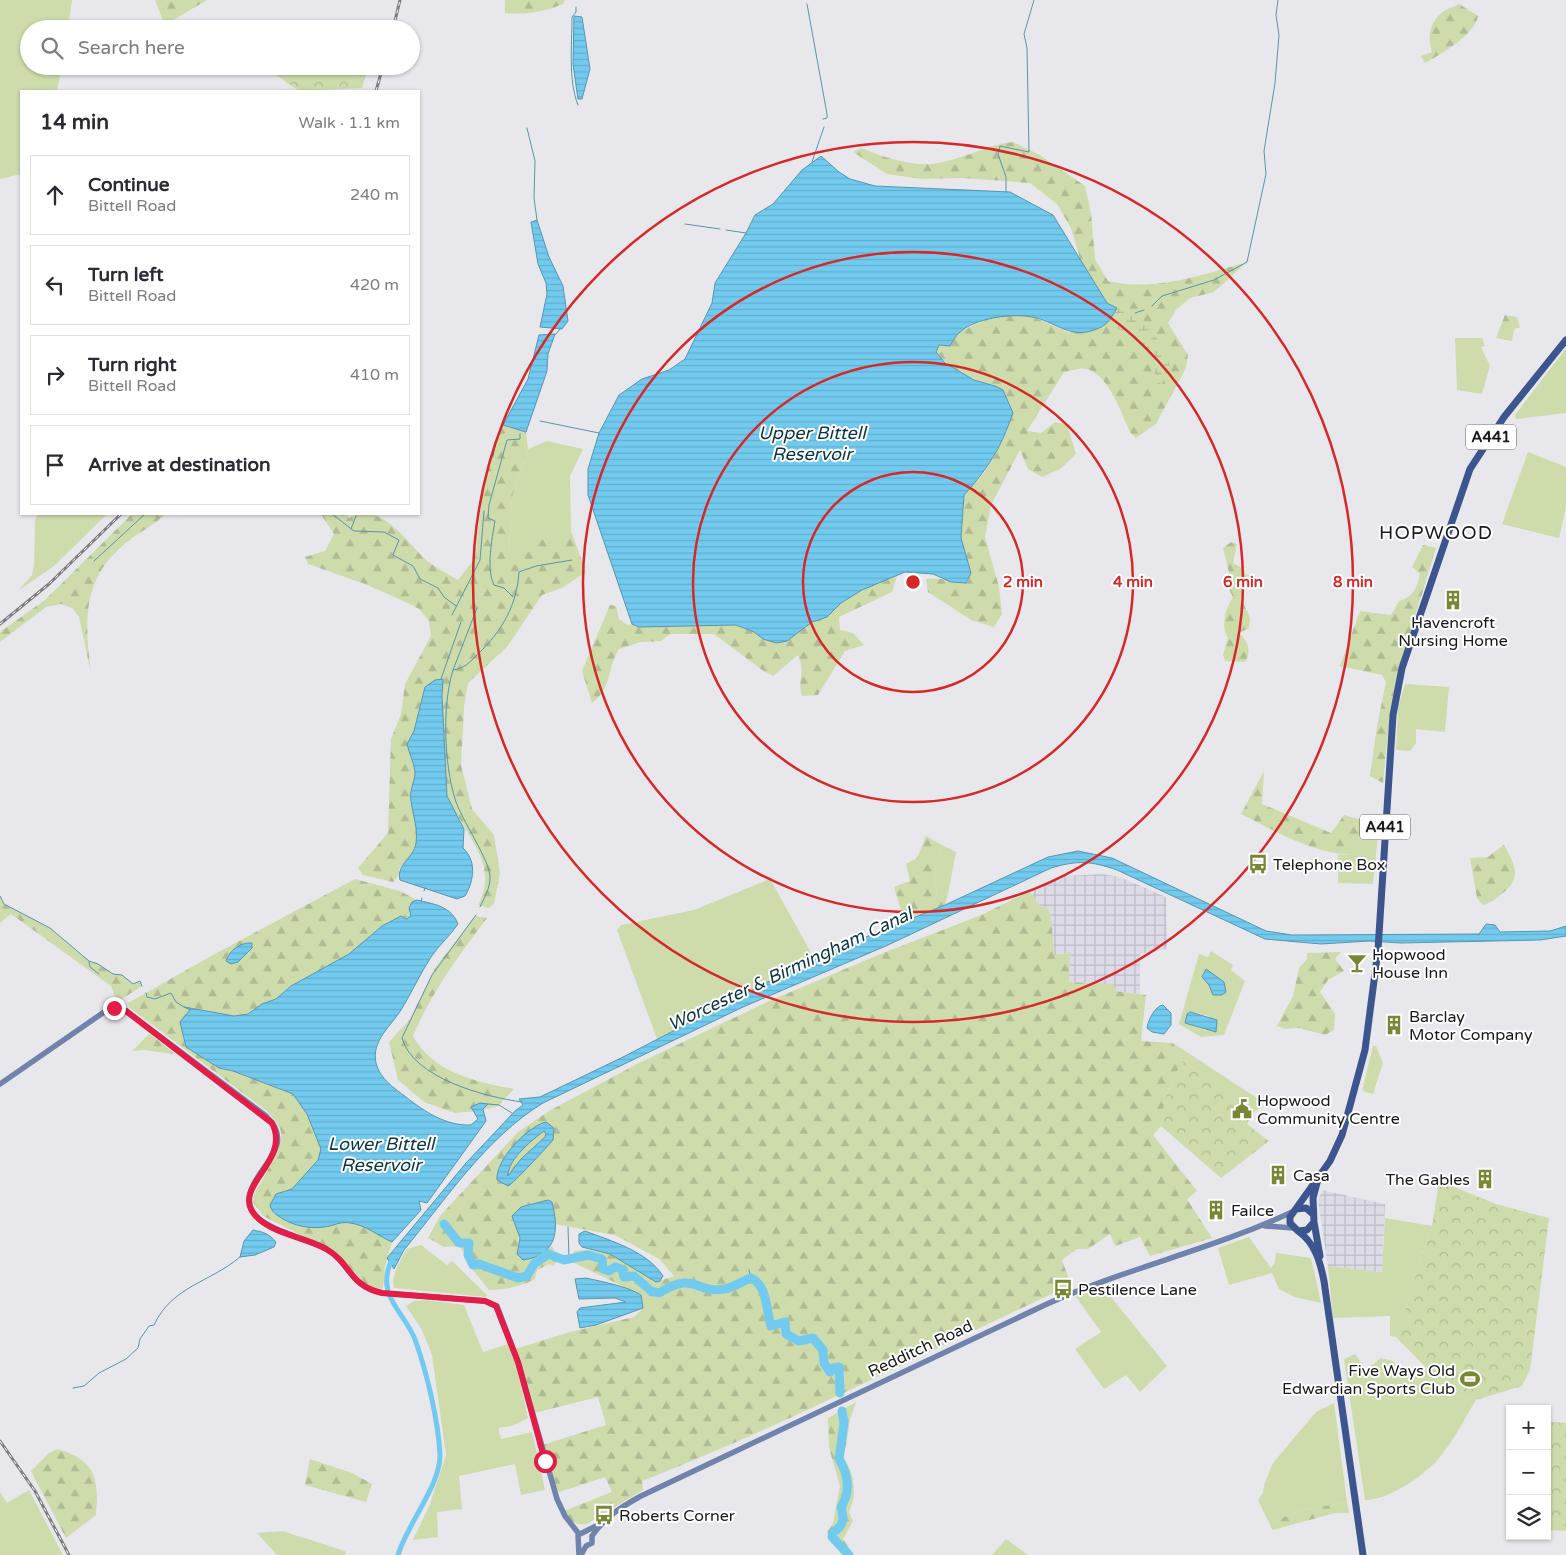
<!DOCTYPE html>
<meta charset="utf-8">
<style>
:root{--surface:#fff;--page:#f2f2f3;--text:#2b2b33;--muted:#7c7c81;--line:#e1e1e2}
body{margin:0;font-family:"Varela Round",sans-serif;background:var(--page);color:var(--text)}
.controls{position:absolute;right:15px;bottom:15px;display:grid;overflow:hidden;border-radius:0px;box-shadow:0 1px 4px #0004}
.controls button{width:45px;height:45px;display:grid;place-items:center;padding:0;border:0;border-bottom:1px solid var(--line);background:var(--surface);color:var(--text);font:25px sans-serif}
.stop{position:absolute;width:15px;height:15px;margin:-11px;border:4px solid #e11d48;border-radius:50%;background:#fff}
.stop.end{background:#e11d48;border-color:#fff;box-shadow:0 1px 5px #0008}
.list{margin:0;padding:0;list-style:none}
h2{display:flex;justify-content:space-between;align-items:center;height:65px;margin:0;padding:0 20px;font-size:21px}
h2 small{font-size:16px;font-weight:400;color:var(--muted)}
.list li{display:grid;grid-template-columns:32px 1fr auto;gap:15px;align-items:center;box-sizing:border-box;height:80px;margin:0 10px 10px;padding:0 10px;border:1px solid var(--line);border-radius:0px}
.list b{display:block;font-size:19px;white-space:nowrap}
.list p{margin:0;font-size:16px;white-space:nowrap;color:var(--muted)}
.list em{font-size:16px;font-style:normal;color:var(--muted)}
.icon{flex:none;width:28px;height:28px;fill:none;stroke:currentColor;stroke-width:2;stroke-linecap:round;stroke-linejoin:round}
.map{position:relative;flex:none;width:1566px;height:1555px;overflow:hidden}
.search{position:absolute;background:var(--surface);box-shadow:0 1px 4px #0004;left:20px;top:20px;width:400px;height:55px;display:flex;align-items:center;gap:12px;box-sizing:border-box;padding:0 18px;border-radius:28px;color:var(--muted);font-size:19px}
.panel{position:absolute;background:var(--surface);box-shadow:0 1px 4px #0004;left:20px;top:90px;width:400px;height:425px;border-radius:0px}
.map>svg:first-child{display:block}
.industrial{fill:url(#industrial-grid)}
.grass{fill:#cedbab;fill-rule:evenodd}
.forest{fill:url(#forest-firs)}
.wetland{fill:url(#wetland-marsh)}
.park{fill:url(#park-crowns)}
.water{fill:url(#water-rules);stroke:#5795af;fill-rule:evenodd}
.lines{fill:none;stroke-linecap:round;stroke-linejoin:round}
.stream{stroke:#5795af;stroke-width:1}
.canal{stroke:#72cbef;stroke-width:5}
.river{stroke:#72cbef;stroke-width:9}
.secondary{stroke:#6f83ac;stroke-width:5.5}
.highway{stroke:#3c558f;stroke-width:7}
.rail-casing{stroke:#7c7b7e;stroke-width:3}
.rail{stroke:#fff;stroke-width:1;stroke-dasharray:4;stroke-linecap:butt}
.route{stroke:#e11d48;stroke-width:6}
.ring{fill:none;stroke:#d62828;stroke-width:2.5}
.labels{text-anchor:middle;stroke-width:4;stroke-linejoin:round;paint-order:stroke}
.shield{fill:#fff;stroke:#5e5d5f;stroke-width:1}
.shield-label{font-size:15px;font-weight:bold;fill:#19181a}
.poi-label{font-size:16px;fill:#19181a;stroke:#fff;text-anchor:start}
.street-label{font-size:16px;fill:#19181a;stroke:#fff}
.water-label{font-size:18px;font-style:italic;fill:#0b3544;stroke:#fff}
.quarter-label{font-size:19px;letter-spacing:1px;fill:#19181a;stroke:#fff}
.centre{fill:#d62828;stroke:#fff;stroke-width:2.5}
.ring-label{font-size:15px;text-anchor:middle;font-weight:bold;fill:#d62828;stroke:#fff;stroke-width:4;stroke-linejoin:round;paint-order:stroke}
</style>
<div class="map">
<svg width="1566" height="1555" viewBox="0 0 1566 1555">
<defs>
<pattern id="industrial-grid" width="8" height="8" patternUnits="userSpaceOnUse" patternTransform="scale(1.25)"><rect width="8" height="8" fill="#dcdbe7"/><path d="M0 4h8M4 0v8" fill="none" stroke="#bcbbc6"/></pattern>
<pattern id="forest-firs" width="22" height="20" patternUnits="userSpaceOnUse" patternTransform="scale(1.25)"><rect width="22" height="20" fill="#cedbab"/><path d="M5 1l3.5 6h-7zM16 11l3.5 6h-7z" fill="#b0bb93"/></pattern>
<pattern id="wetland-marsh" width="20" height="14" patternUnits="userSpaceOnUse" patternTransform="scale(1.25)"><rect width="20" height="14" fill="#cedbab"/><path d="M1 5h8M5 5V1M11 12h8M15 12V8" fill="none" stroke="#b0bb93"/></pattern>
<pattern id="park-crowns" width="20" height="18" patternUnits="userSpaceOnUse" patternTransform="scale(1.25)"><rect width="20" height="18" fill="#cedbab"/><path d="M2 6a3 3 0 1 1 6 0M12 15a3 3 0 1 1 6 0" fill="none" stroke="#b0bb93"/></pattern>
<pattern id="water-rules" width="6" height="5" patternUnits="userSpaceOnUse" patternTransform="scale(1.25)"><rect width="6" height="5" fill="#72cbef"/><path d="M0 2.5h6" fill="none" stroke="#62aecc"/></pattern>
</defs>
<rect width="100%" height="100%" fill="#e8e8ec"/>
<path class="industrial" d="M1102,874L1120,877L1166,897L1167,949L1140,954V994L1116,991L1113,984L1069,982V953L1054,955L1051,914L1040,907L1030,891L1065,876Z
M1322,1190L1385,1204L1382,1272L1328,1266L1318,1201Z"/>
<path class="grass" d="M0,0H72L68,29H29V66H62L57,91H21V174L0,179Z
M1455,338H1482L1485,346L1481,347L1490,366L1482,394L1457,390Z
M1566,348V413L1516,419L1515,415Z
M547,441L583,449L570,476L571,531L509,552L512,497L528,449Z
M1528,452L1566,467V506L1559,538L1502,524Z
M38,514H107L54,566L18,591L32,575L34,565L35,520Z
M1405,684L1449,687L1445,732L1416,729V743L1410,751L1396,750L1398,708Z
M1370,822L1379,825L1373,884L1338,883V855L1351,854Z
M942,845L956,852L948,894L937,898L934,864Z
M770,879L814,958L657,1039L617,930L621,925L694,910Z
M1211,951L1233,965L1231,970L1245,981L1224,1035L1201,1037L1179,1024L1199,954L1208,957ZM1190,1012L1209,1016L1207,1031L1186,1023Z
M1173,1043L1263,1102L1257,1111L1182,1061Z
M1373,1046H1376L1383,1063L1373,1094L1362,1091Z
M1385,1218L1432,1226L1396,1337L1390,1336V1316L1333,1318L1328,1266L1382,1272Z
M1249,1237L1271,1268L1275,1262L1276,1253L1311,1258L1321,1303L1295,1297L1279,1289L1272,1273L1229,1285L1218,1248Z
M421,1245L447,1265L452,1261L487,1295L486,1297L394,1288C390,1277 401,1259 407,1249Z
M1102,1286L1167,1366L1140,1392L1126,1375L1104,1389L1075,1349L1101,1332L1076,1297Z
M425,1300L464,1305L483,1352L508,1344L516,1365L528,1418L512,1426L498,1428L501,1439L532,1432L545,1490L521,1495L515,1464L459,1476L462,1509L437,1512L438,1537L413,1540L430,1504L446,1455L432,1355L422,1330L406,1306L414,1301Z
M1355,1354L1366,1370L1381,1358L1393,1361L1405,1374L1413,1367L1428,1370L1453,1395L1476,1400C1465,1417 1456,1437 1443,1453C1429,1473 1390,1500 1365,1500L1344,1359Z
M1334,1403L1347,1502L1302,1510L1269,1523L1258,1500L1263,1493L1264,1485L1273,1463L1316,1412Z
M29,1490L63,1555H0V1492L7,1503Z
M282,1531L345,1551L346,1555H277L257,1533Z
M1006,1539L1028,1555H992Z"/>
<path class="forest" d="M155,0H207L165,25Z
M505,0H565L563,4C543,12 527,15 505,13Z
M1459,4L1478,16C1475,35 1441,54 1425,63L1421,56L1432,52C1427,37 1430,21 1444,11C1448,8 1455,7 1459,4Z
M1013,142L1038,154L1085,186L1091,213L1095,259L1108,281C1154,292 1203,275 1247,262L1214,292L1190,298L1176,310L1168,323L1188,355L1186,368L1156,424L1136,438L1130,432C1121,413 1109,375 1087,369C1081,367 1071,371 1064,372L1027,431L1041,433L1055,422L1067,424L1076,454L1060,469L1042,477L1028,469L1020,450L991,505L985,537L999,587L1002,614L994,627L971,620L928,592L926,579C941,577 952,582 967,583L971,573L961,538L964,494L985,472L997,452L995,386C973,380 951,370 936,352L939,345L950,346L959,332L974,325L990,318L1013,315L1033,317L1070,333L1107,303L1081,262L1071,228L1057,204L1030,183L962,178L922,179L887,174L853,152L861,148C883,157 915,168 939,163C965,158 987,145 1013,142Z
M1505,315L1517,317L1520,327L1514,329L1512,341L1496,338Z
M503,425L526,432L528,449L512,497L509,550L571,531L586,572L562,588L542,595L507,647L468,683L464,707L461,765L472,809L494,835L500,873L494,904L489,908L478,905C497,869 474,846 457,814C454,808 448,801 447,794C442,757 442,716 443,679L425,687L414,731L407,744L415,772L410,799L417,824L416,844L414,851L399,869V875L393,882L363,875L358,868L388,833L391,739L401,714L405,684L431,636L429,621L419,609L408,603L365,584L308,564L305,557L325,551L334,534L321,514H345L349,518C381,501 405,540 425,559C434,567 447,573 458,580L475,558L482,496L494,447Z
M132,514H165C155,525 143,530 131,539C82,575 84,618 91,673L79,617L72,608L61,604L46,607L0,642V632L45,600Z
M1231,542L1237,544L1233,563L1244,569L1245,574L1250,575L1255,582L1251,587L1244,589L1241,598L1250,618L1249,628L1239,633C1248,640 1252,652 1245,662L1225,661L1223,655L1228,638C1220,627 1226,607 1233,597L1229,589L1232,585L1223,548Z
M1423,545L1436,548L1398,672L1390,713L1383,783L1370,776L1377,726L1386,682L1382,675L1340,666L1360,611L1391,615L1399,601C1414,597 1417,587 1420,574L1412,567Z
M897,576L892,592L839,617L840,630L853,633L864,645L845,651L818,695L802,696C797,679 806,672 798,655L773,676L762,670L714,634H670L661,641L640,642L619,649C607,669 612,688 592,703L582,671L610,605L616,606L619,619L628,625L632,624L639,627L736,625L754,632L763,639L787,641L812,622L827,617L841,603L862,590L880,581Z
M1264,771L1262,804L1331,833L1344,815L1370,822L1351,854C1317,856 1271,829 1241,814Z
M926,836L942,845L934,864L937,898L948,894L945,905L904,920L894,887L910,881L906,864L917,858Z
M1504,845C1514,863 1523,878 1503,893C1497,898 1491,903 1483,905L1477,898L1470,858L1488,857Z
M355,879L400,891L417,900L412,902L409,908L411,916L382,926L349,954L291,986L276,999L262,1004L248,1014L234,1016L185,1007L190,1010C185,1020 180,1035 186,1047L219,1068L233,1071L293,1094L307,1114L321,1149L318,1160L292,1189L283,1191L325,1227C356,1216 366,1230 392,1242L385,1266L383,1289L368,1287L337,1253L263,1216L253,1202L254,1195C261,1180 287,1144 280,1129C277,1123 272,1117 268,1112L130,1008L128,1003L213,955Z
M1030,891L1040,907H1046L1051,914L1054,955L1070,953L1069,982L1113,984L1116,991L1146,995L1141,1041L1173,1043L1182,1061L1165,1099L1161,1126L1153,1135L1197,1191L1187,1199L1212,1238L1150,1256L1140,1237L1115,1246L1110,1234L1088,1249H1077L1062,1260L1071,1285C928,1351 788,1424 642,1481L643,1490L587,1524C574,1526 571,1521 564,1511L612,1492L605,1477L556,1493L542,1445L606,1425L598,1397L534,1413L515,1349L570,1332L634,1317L643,1308L641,1295L572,1262L574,1251C609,1246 629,1263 656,1282L674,1276L659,1259L615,1235L554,1224L552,1202L548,1200L521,1207L517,1254L548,1249L552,1246L559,1259L553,1266L549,1264L537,1270L535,1279C522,1286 504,1290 489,1290L473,1270L460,1246L444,1247L428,1238L440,1216L518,1132L549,1111L637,1064L767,1002L883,953L979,916Z
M0,896L4,904L50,928L89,961L98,964L113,974L122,975L133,984L140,981L142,986L117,1002L111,986L11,914L0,923Z
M475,916L487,918C459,955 431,993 413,1036C433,1073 477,1082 514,1089L498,1106L479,1111L455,1113L424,1102L398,1080L389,1042L410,1019L435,968Z
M1341,952L1335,959L1344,971L1328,980L1320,992L1335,1014L1334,1030L1325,1035L1299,1028L1286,1029L1277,1026L1293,996L1299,968L1307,959V953Z
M149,1034H150L175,1054L143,1050L132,1051Z
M856,1402L850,1420L844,1458C854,1475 858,1494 849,1512L853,1521L843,1539L854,1555H842L827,1532L833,1523L840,1486L829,1448L828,1418Z
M58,1449C96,1461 99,1478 96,1515L66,1538L31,1471L49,1453Z
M310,1459L352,1473L372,1484L366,1502L305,1485Z
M1347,1502L1349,1513H1335L1273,1530L1269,1523L1302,1510Z"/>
<path class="wetland" d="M1117,308C1122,309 1128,309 1132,311C1149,321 1164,349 1170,366L1162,384L1156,382C1152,350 1138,333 1107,326Z"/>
<path class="park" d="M263,66H369L362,88L299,91Z
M1182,1061L1256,1110L1247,1124L1269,1141L1221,1178L1161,1126L1165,1099Z
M1439,1181L1496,1204L1549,1218L1530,1370L1522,1386L1476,1400L1453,1395L1396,1337L1432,1226Z
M1551,1422L1566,1423V1531L1547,1530V1430Z"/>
<path class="water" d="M574,16L582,17L590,69L582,99H578L573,64Z
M821,156L839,172L850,179L875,186L1010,192L1053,215L1107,303L1117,308C1110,320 1107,326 1094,330C1069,339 1055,321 1032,317C1012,313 974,318 959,333C955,336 953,342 950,346L939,345L936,352L945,363L974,380L995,386L1003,390L1013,413C1000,449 990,466 964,495L961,538L971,573L966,583L951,582L933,574L905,572L862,590L841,603L827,617L812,622L787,641L776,643L763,639L754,632L736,625L639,627L632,624L588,495V469L599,433L619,395L642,379L669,370L685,359L712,303L715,283L746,233L755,215L773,204L802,170Z
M537,220L549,257L563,286L568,321L562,329L540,327L547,294L546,283L538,264L531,222Z
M555,334L548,354L547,371L526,432L503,425L528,379L539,335Z
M443,679L442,696L447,796L464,829L463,848C477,861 474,881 465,896L457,899L400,880C396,864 414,858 416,843C418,827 413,816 411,801C409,792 414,783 415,774C415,765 409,753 407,744L414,731L425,687L435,680Z
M1078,851L1112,858L1266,931L1292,935L1479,934L1486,924L1495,925L1500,932L1550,931L1566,926V936L1540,940L1401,943L1369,941L1321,944L1265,939L1117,870C1091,861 1078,860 1051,868L888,945L743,1007L543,1103C486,1138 446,1199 404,1250L394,1269L387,1258L466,1163L515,1111L523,1105L519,1099L540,1097L623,1057L814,958L945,905L1048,857Z
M417,900C434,904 451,906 458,924C450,936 439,945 431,957C420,974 412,992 401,1010C391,1026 371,1041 376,1063C380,1079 394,1088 406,1097C425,1112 446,1126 471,1125L478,1119L471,1107L480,1103L488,1104L483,1109L486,1121L427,1203L419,1201L421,1210L392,1242C378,1236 366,1225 350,1223C340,1221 334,1226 324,1227C310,1229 295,1226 283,1219C277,1215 272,1213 270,1205L276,1194L292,1189L318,1160L321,1149L307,1114L293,1094L233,1071L219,1068L186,1047L180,1022L190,1010L184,1007L234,1016L248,1014L262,1004L276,999L291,986L349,954L382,926L401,916L406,919L411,916L409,908L412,902Z
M252,943V948L238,962L231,964L226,961C229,951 240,942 252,943Z
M1206,969L1224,982L1226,992L1222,995H1213L1209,985L1202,977Z
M1163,1005L1171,1013V1025L1164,1034L1152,1032L1147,1028C1148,1020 1155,1006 1163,1005Z
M1190,1012L1217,1020L1216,1032L1185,1023L1187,1014Z
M546,1122L554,1128L553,1140C547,1147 513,1184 508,1186L497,1180C495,1160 528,1126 546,1122ZM544,1131L546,1134L545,1137L521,1159L508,1176C508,1159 531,1141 544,1131Z
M548,1200L552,1202C559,1230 558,1255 523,1260L517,1254L520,1238L512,1216L521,1207Z
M253,1230C264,1232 269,1234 276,1242L274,1247L255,1255L240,1257L244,1241Z
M585,1231C611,1241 647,1251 663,1276L660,1281L656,1282L610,1254L582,1247L579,1243V1234Z
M586,1278C603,1282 627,1286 641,1295L643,1308L596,1325L580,1328L577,1312L580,1308L626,1302L615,1298L579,1299L575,1279Z"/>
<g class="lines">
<path class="stream" d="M807,4L827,114V118L823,119
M576,7V12L572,17C572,45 568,80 578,105
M527,128L535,161L534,198L537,220
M812,162L824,127
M1006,192V177L998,154L1000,146L1029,152L1027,48L1024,34L1034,0
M685,224L720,229
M726,230L746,233
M1152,306L1162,296L1214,280L1247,262L1266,174L1264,151L1275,83L1279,35L1276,15L1278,0
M1135,313L1144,310
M555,335L560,329
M540,421L599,433
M493,457L495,445
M332,514L354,531L384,532L399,540L393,555L413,566L420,579L438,588L444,597L456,606
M351,529L356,516
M94,561L145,514
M513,597L504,588L494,585C486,569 492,539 495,521L488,518L489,505L507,440L520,439V434
M452,615L480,560L484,511
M453,670L477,608
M441,679L461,622
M424,891L425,888
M0,896L4,904L50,928L89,961L98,964L113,974L122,975L133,984L140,981L142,986
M421,901L422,898
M480,907C484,898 490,889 490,878C491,862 461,819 455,799C444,763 442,706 453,670C465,668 469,663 478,654C502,631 517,605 519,572L536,566L572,560
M476,915L432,975L402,1038C413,1078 485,1097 522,1102
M89,962L90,967L99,974
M146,993L147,997L155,999L171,993L176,1002L184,1007
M488,1104L499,1105L512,1113
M568,1227L569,1258
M749,1270L751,1278
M73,1388L84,1386L99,1373L126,1359L138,1348L140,1339L149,1326L154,1325C172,1286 211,1282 240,1257"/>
<path class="canal" d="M392,1259C374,1297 406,1312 416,1342C427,1374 438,1419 440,1454C441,1485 407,1524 398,1555"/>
<path class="river" d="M444,1224L459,1243H469L468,1255L473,1265L479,1264L518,1278L527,1276L534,1264L548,1254L564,1260L588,1255L602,1259L603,1269L609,1271L615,1267L622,1269L624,1277L634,1276L651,1291L659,1293C696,1270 694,1294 725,1289C734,1287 743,1281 751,1278C768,1286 766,1311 771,1326L785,1322L786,1334L799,1341L813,1338L823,1350L824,1363L830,1372L833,1368L839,1367L840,1393
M842,1411L844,1423L839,1459C848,1474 851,1491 841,1507C844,1519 845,1525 833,1532L832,1537L849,1555"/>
<path class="secondary" d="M0,1084L107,1010L114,1008L126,1011L266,1116C300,1148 249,1170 249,1201C249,1228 309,1238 327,1249C351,1264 349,1286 382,1293L485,1301L497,1306L518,1362L557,1499L565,1516L579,1534
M1265,1226L1293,1228
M592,1536C605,1517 621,1507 641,1496L1047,1304C1127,1268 1213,1249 1292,1212
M579,1555L578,1535L598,1525
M581,1555L586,1546L592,1543V1536"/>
<path class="highway" d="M1318,1179L1313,1198L1314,1222L1307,1230L1298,1231L1290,1223V1217L1330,1161L1342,1135L1365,1050L1378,950L1393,715L1402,668L1470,469L1504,417L1566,340
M1296,1209L1306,1208L1313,1214
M1314,1222L1320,1256
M1298,1231C1315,1243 1320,1261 1324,1281L1363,1555"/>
<defs>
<path id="rail" d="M393,29L400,0
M376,91L383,66
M0,624L49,584L121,514
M0,1441L35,1491L69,1555"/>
</defs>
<use href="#rail" class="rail-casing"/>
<use href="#rail" class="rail"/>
</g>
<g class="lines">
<path class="route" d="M114,1008L126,1011L272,1123C291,1160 236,1184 252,1211C265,1233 306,1237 326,1249C351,1263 349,1286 382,1293L485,1301L496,1306L518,1362L545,1461"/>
</g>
<g class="ring">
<circle cx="913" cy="582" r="110"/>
<circle cx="913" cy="582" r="220"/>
<circle cx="913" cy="582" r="330"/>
<circle cx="913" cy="582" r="440"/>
</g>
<defs>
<symbol id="building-bare" viewBox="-9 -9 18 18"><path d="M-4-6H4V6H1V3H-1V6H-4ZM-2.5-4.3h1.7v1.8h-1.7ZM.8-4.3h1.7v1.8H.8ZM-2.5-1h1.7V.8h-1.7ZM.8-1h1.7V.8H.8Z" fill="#798734" stroke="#fff" stroke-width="2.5" paint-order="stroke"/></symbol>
<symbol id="bus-bare" viewBox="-9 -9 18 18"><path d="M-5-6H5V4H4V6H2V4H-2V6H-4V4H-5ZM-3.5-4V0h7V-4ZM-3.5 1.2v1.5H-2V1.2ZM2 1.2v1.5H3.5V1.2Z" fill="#798734" stroke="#fff" stroke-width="2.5" paint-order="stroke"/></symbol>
<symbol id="bar-bare" viewBox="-9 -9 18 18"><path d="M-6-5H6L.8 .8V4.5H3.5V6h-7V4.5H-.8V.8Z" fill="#798734" stroke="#fff" stroke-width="2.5" paint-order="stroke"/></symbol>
<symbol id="civic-bare" viewBox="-9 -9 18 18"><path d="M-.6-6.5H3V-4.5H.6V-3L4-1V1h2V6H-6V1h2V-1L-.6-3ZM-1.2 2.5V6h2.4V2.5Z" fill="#798734" stroke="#fff" stroke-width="2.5" paint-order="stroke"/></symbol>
<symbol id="stadium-bare" viewBox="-9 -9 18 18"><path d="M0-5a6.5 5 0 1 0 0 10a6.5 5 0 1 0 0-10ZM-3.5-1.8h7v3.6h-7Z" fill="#798734" stroke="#fff" stroke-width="2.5" paint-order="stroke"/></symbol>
</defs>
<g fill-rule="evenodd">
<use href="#building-bare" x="1439" y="586" width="28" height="28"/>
<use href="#bus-bare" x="1244" y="850" width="28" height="28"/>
<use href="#bar-bare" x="1343" y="949" width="28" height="28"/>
<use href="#building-bare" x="1380" y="1011" width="28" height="28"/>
<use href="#civic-bare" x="1228" y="1095" width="28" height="28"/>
<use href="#building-bare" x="1264" y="1161" width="28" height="28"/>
<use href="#building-bare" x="1471" y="1165" width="28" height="28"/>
<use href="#building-bare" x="1202" y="1196" width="28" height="28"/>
<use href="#bus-bare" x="1049" y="1275" width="28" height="28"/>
<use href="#stadium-bare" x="1456" y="1365" width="28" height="28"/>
<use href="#bus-bare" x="590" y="1501" width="28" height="28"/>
</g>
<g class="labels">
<g class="shield">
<rect x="1466" y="424.5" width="50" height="25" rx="4"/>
<rect x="1360" y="814.5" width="50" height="25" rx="4"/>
</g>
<g class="shield-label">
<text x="1491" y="442">A441</text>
<text x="1385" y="832">A441</text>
</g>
<g class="poi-label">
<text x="1453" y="628" text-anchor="middle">Havencroft<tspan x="1453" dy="18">Nursing Home</tspan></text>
<text x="1273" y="870">Telephone Box</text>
<text x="1372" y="960">Hopwood<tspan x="1372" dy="18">House Inn</tspan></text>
<text x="1409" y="1022">Barclay<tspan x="1409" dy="18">Motor Company</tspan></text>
<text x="1257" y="1106">Hopwood<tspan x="1257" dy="18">Community Centre</tspan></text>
<text x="1293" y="1181">Casa</text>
<text x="1470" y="1185" text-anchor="end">The Gables</text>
<text x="1231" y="1216">Failce</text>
<text x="1078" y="1295">Pestilence Lane</text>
<text x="1455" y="1376" text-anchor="end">Five Ways Old<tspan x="1455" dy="18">Edwardian Sports Club</tspan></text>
<text x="619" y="1521">Roberts Corner</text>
</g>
<g class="street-label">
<text transform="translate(920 1348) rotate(-25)" y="6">Redditch Road</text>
</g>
<g class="water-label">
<text x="812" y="439">Upper Bittell<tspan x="812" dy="21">Reservoir</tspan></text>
<text transform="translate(790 969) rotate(-25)" y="6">Worcester &amp; Birmingham Canal</text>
<text x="381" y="1150">Lower Bittell<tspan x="381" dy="21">Reservoir</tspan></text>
</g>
<g class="quarter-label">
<text x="1436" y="539">HOPWOOD</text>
</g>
</g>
<circle cx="913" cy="582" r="8" class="centre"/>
<g class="ring-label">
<text x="1023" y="587">2 min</text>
<text x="1133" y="587">4 min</text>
<text x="1243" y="587">6 min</text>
<text x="1353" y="587">8 min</text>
</g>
</svg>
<div class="controls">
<button>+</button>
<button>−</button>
<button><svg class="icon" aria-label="layers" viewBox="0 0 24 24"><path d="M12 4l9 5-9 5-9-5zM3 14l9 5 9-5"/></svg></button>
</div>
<div class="stop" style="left:545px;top:1461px"></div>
<div class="stop end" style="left:114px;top:1008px"></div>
<div class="search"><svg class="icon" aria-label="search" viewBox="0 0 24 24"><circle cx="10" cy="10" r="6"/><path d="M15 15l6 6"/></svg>Search here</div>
<section class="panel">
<h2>14 min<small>Walk · 1.1 km</small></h2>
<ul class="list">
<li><svg class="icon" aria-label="ahead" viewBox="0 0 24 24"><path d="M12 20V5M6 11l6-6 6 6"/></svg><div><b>Continue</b><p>Bittell Road</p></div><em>240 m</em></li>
<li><svg class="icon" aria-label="left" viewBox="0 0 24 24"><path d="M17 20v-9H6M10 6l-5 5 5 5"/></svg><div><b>Turn left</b><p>Bittell Road</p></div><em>420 m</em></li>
<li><svg class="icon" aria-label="right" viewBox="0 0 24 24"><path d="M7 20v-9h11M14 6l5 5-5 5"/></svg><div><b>Turn right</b><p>Bittell Road</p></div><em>410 m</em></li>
<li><svg class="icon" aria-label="arrive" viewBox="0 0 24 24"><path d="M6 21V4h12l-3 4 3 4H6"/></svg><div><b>Arrive at destination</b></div></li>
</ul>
</section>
</div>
